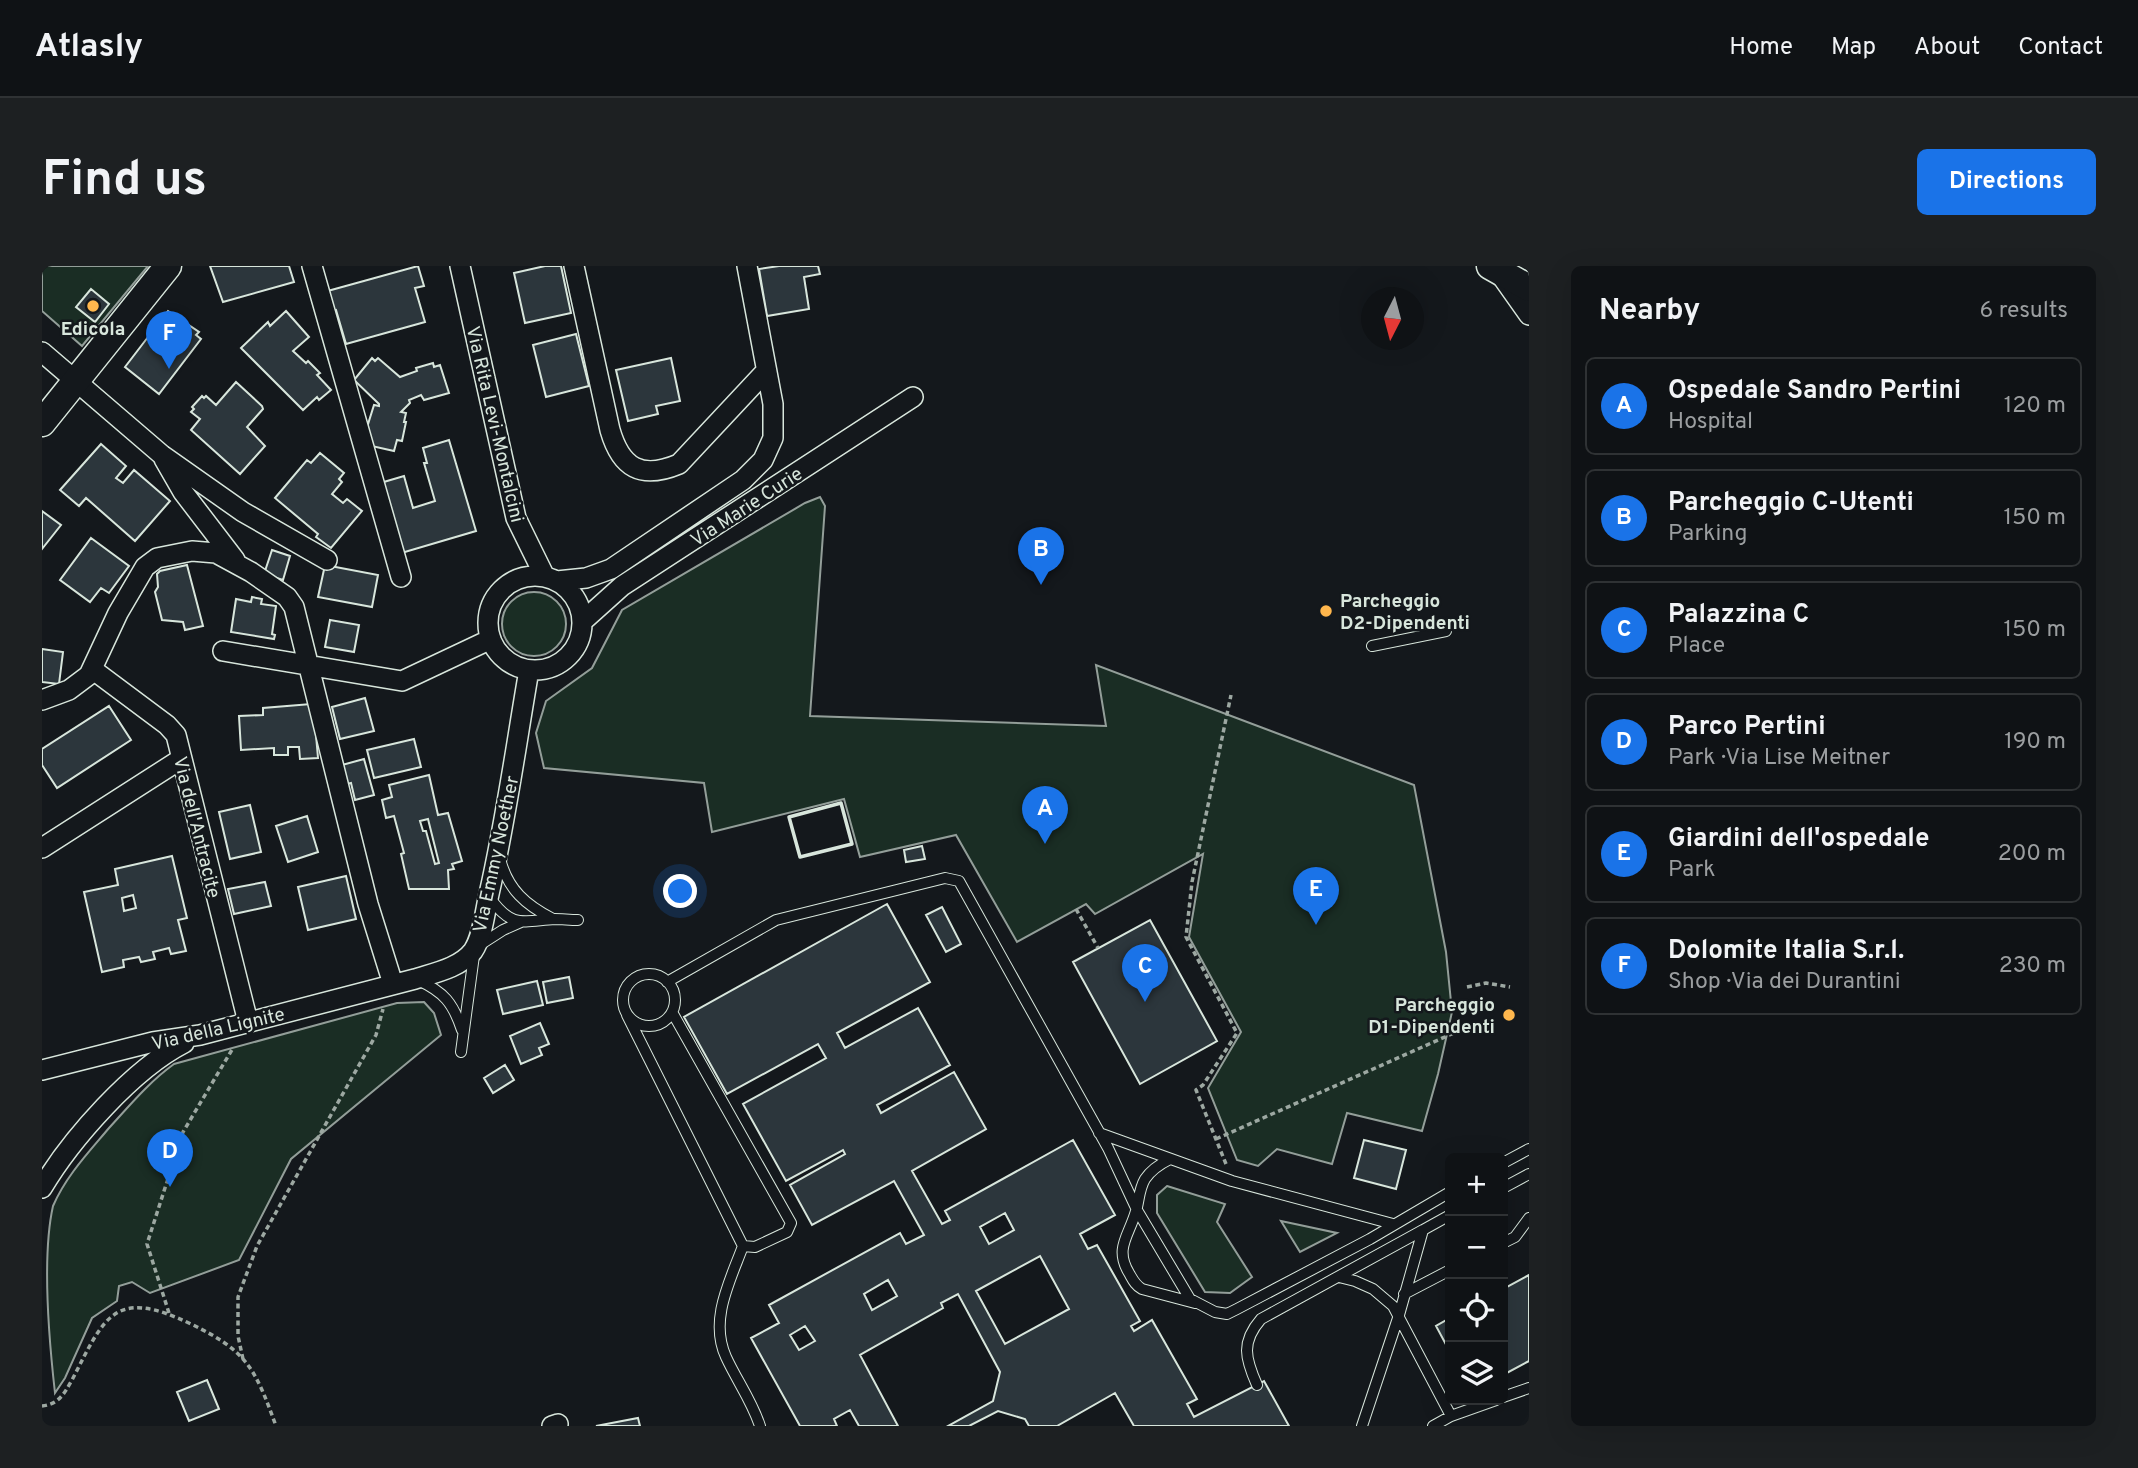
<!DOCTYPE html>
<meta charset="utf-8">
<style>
:root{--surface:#0f1215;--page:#1d2022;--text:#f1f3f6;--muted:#9b9ea0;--line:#2f3234;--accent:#1a73e8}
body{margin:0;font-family:Overpass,sans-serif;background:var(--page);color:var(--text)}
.controls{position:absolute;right:21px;bottom:21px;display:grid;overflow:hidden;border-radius:10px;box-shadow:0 7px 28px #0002}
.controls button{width:63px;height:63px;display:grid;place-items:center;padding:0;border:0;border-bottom:2px solid var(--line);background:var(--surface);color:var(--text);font:35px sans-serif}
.compass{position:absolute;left:1319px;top:21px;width:63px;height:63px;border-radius:50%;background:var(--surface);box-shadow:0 7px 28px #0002;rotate:186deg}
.you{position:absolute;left:639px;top:626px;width:24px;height:24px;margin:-18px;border:5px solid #fff;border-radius:50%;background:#1a73e8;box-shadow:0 0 0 10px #1a73e833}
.badge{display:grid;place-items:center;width:46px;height:46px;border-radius:50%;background:var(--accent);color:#fff;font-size:23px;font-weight:700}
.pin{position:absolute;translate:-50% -58px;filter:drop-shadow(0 2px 4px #0008)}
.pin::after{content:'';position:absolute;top:37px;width:24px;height:21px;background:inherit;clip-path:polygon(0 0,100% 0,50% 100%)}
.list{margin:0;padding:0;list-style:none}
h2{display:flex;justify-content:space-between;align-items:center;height:91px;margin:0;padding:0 28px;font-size:30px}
h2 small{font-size:23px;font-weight:400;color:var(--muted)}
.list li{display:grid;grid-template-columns:46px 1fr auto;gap:21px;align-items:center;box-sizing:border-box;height:98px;margin:0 14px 14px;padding:0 14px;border:2px solid var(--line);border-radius:10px}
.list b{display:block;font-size:26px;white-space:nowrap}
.list p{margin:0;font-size:23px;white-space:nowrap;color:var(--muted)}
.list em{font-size:23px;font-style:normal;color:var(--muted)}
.icon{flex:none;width:38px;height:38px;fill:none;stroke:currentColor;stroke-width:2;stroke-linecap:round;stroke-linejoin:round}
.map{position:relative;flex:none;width:1487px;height:1160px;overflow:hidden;border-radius:10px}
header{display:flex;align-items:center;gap:42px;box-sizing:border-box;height:98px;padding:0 35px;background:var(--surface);border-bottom:2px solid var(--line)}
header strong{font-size:33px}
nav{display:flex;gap:38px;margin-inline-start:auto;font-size:24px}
.intro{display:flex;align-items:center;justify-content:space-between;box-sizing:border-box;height:168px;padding:0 42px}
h1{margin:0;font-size:49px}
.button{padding:18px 32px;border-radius:10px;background:var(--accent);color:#fff;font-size:24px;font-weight:700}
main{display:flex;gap:42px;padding:0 42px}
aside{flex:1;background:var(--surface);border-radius:10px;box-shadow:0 7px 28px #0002}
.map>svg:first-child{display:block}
.green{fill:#1a2d24;stroke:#939e99;stroke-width:2}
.building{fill:#2c363c;stroke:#d8e6dc;stroke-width:2;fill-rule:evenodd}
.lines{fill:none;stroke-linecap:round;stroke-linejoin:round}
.lane-casing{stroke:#d8e6dc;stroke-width:12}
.street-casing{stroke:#d8e6dc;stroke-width:22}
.secondary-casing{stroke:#d8e6dc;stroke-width:29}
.path{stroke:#9da8a2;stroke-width:3.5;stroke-dasharray:5 3.5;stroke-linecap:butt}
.lane{stroke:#14181c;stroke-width:10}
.street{stroke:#14181c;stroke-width:19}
.secondary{stroke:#14181c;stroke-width:26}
.wall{stroke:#d8e6dc;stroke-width:3.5}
.poi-dot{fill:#ffb74d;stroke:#14181c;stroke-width:2.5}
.labels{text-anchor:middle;stroke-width:5;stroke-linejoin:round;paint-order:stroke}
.poi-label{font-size:19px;font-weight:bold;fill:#d8e6dc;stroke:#14181c}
.street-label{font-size:19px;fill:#d8e6dc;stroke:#14181c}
</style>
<header>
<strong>Atlasly</strong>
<nav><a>Home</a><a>Map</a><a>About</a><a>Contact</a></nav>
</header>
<div class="intro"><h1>Find us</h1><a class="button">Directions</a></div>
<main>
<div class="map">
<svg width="1487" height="1160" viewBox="0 0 1487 1160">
<rect width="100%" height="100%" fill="#14181c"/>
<path class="green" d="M0,0H106L40,80L0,45Z
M778,231L783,240L768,450L1064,460L1054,399L1372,519L1404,686L1410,746L1396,808L1380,865L1305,847L1290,898L1235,883L1216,900L1195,894L1166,822L1199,766L1147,671L1161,588L1053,648L1044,638L975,676L914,569L818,591L802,533L670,566L662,517L502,502L494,467L504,435L550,402L580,344L763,237Z
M460 358a32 32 0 1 1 64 0a32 32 0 1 1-64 0Z
M382,736L392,747L399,769L249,893L197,994L108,1027L90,1016L77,1020L75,1035L50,1052L23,1112L13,1127C7,1074 0,989 11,940C24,910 46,887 67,862C88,839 107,816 132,798L355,737Z
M1125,920L1183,938L1175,956L1210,1011L1188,1027L1163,1026L1115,947V929Z
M1239,955L1295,967L1258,986Z"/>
<path class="building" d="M168,0H247L252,16L181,36Z
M376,0L382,20L373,22L383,56L304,78L294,44L287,46L282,26Z
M503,0H519L529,47L483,57L472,7Z
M737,0H776L778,8L762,11L767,43L725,50L717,3Z
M49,23L67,38L53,56L34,41Z
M126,45L157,66L154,69L159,73L117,128L83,101Z
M244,45L267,71L251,85L264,97L266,95L278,107L275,109L289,124L277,134L275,131L261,144L199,82L226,56L228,60Z
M534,68L547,120L504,131L491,79Z
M330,92L333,95L336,92L358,111L375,105L374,102L391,97L392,101L398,99L407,127L382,134L379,129L367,134L368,137L359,146L364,147L362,156H364L360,175L355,174L352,185L325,179L322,171L332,139L337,140V138L312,114Z
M629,92L638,135L614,140L616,148L586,155L574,104Z
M194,116L220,140L221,143L205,161L223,180L198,208L149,164L158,153L149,146L152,143L150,141L160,130L162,132L164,130L174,139Z
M407,174L434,265L356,288L335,218L362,210L371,242L393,235L382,197H385L381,182Z
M59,178L84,200L74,212L81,217L92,204L128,235L93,275L44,232L37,240L18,224Z
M278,187L302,207L297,213L300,216L290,228L301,237L305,233L320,245L289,282L274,271L276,268L233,232L265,194L269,197Z
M0,245L19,259L0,283Z
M49,272L87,300L67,327L59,322L48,336L18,314Z
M230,284L248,290L241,314L222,308Z
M145,299L161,360L143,364L141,356L120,354L113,326L116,321L115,308L118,305Z
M283,299L336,309L330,341L276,331Z
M210,331L220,333L219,338L234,340L230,368L233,369L232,373L189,366L194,333L209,336Z
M288,354L317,359L312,386L283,381Z
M0,383L21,386L17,418L0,416Z
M323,432L332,465L298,473L290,441Z
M269,438L272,446L276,492L258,493L257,481H246V489H232V482L199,484L197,450L221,449V442Z
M67,440L89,474L15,522L0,499V483Z
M372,473L379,501L332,512L325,484Z
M322,493L332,529L313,534L309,517L305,518L300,499Z
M387,509L396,549L406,547L420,595L410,598L412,603L406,604L407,623H367L359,588L362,587L352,550L344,552L340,534L350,531L347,519ZM386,553L397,597L393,598L384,565H381L378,555Z
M208,539L219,586L188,593L177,546Z
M265,550L276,586L246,596L234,560Z
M880,580L883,593L864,596L862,584Z
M130,590L145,652L136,654L144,685L129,688L127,682L111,686L113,693L99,696L97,691L81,694L82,701L60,706L42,626L76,619L73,603ZM91,629L94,642L82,645L80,632Z
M304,610L314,653L266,664L256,621Z
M223,616L229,640L192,648L186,623Z
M845,638L888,716L795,767L803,782L876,742L908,799L835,839L839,847L912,806L944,863L870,905L900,958L908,954L903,945L1031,874L1073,949L1038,968L1046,983L1055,979L1098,1055L1089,1060L1092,1065L1110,1054L1155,1133L1145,1138L1152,1151L1222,1115L1247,1160H1092L1073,1127L1015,1160H987L983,1153L956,1145L927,1160H906L951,1135L958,1106L916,1028L899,1037L901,1042L818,1089L856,1160H817L808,1144L792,1153L795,1160H758L709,1072L737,1057L727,1039L858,967L864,978L882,969L852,915L770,959L748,919L803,888L801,884L744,915L701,838L784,792L776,778L685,828L642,751ZM963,947L972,964L947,978L938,961ZM998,990L1027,1043L963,1078L934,1025ZM846,1014L855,1030L830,1044L822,1028ZM763,1060L773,1075L757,1084L748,1069Z
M900,641L919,678L904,686L884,649Z
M1108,654L1175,775L1098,818L1031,696Z
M527,711L531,732L505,737L501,716Z
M495,715L501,739L461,748L455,724Z
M498,757L507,778L497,782L500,789L479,798L468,770Z
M463,799L472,814L451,827L442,812Z
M1322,874L1364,884L1354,923L1312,912Z
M1487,1009V1095L1461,1109V1023Z
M1408,1052V1086L1394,1060Z
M165,1114L177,1143L147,1155L135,1126Z
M596,1152L598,1160H554Z"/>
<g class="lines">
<defs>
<path id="lane" d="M1330,380L1404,365
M458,593C466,624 484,639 511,653
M448,632C470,663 481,655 513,653C520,653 528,654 536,654
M581 734a26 26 0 1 1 52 0a26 26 0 1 1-52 0Z
M376,714C402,726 411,737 420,764
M625,716L734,654L903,612L917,615L1066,882L1095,944L1148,1033L1173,1046L1185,1048L1195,1043L1328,973L1408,926
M630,746L749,957L745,966L713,981L701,980
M585,749L701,980C688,1015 667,1054 684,1091C695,1115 710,1135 718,1160
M419,786L433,682L461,664L479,656
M1057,867L1190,915L1351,958
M1128,893C1118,898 1109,904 1103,913C1097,923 1097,935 1094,945C1087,970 1072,982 1087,1007C1091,1014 1093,1019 1100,1023L1153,1037
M1461,897L1487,883
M1461,922L1487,908
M1381,964L1408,949
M1461,977L1473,971L1487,952
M1297,1011L1313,1015L1331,1023L1351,1040L1409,1150
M1362,1028L1408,1004
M1215,1119C1203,1092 1199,1076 1219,1053L1381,964L1357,1049L1320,1160
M1461,1131L1487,1122
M1391,1160L1409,1150L1454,1134"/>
<path id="street" d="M270,0L359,311
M418,0L474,252L503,311
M532,0L568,164C579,202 599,214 637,198L724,105
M1458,8L1487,49
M0,86L120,189L201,246L285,294
M122,193L141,226L193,294
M446 357a47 47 0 1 1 94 0a47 47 0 1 1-94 0Z
M515,315L544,312L569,303L701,214L721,194L731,172V138L705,0
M541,355L580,320L871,131
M181,385L360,415L449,373
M50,403L125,459L134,469L206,756
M0,434L27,424L47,409L76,347L103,301L115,292L150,285L174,287L209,306L245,331L252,341L326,638L351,718
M0,582L139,493
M0,804L111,776L158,769L373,713C392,707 418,702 431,685C441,670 443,645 447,628C464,554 474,479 487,404
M0,922C29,873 91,803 142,777
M510,1160L516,1158"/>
<path id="secondary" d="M1448,0L1487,22
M0,157L126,0"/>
</defs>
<use href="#lane" class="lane-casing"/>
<use href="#street" class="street-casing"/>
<use href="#secondary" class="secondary-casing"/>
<path class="path" d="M1034,643L1056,682
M1425,721L1444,717L1468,721
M1174,873L1423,762
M1184,898L1154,824L1161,819L1195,767L1144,671L1150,616L1189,429
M127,1047L105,978L141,866L191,782
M201,1093L196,1070V1031L215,980L334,769L341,743
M0,1140C17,1138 22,1128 30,1114C63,1050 72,1021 149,1058C205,1085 213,1102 234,1160"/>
<use href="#lane" class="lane"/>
<use href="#street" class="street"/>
<use href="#secondary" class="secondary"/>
<path class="wall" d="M799,537L810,578L758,591L747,551Z"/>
</g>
<g class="poi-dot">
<circle cx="51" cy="40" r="7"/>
<circle cx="1284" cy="345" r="7"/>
<circle cx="1467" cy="749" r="7"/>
</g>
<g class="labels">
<g class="poi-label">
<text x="51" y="69">Edicola</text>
<text x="1298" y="341" text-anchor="start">Parcheggio<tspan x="1298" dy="22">D2-Dipendenti</tspan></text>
<text x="1453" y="745" text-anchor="end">Parcheggio<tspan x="1453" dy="22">D1-Dipendenti</tspan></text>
</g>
<g class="street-label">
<text transform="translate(454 158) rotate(77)" y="7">Via Rita Levi-Montalcini</text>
<text transform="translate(704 240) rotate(-33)" y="7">Via Marie Curie</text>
<text transform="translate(156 561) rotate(76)" y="7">Via dell'Antracite</text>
<text transform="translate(453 588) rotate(-78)" y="7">Via Emmy Noether</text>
<text transform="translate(176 762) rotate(-13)" y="7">Via della Lignite</text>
</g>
</g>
</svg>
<div class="controls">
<button>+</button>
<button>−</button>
<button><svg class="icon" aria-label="locate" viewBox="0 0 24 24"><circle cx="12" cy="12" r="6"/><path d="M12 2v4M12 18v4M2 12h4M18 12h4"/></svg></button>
<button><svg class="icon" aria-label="layers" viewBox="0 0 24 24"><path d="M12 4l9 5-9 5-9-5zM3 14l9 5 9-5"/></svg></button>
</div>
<svg class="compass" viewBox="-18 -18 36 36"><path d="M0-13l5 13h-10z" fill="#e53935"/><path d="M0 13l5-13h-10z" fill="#9b9ea0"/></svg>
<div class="you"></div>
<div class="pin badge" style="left:1003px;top:578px">A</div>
<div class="pin badge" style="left:999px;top:319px">B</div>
<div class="pin badge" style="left:1103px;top:736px">C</div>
<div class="pin badge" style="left:128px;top:921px">D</div>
<div class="pin badge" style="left:1274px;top:659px">E</div>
<div class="pin badge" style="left:127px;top:103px">F</div>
</div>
<aside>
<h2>Nearby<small>6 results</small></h2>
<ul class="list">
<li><span class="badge">A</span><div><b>Ospedale Sandro Pertini</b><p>Hospital</p></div><em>120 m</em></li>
<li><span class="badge">B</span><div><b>Parcheggio C-Utenti</b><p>Parking</p></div><em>150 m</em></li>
<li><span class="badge">C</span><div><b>Palazzina C</b><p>Place</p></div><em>150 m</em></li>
<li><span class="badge">D</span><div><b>Parco Pertini</b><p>Park · Via Lise Meitner</p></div><em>190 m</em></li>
<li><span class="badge">E</span><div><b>Giardini dell'ospedale</b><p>Park</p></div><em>200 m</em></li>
<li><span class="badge">F</span><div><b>Dolomite Italia S.r.l.</b><p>Shop · Via dei Durantini</p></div><em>230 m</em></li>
</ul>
</aside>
</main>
